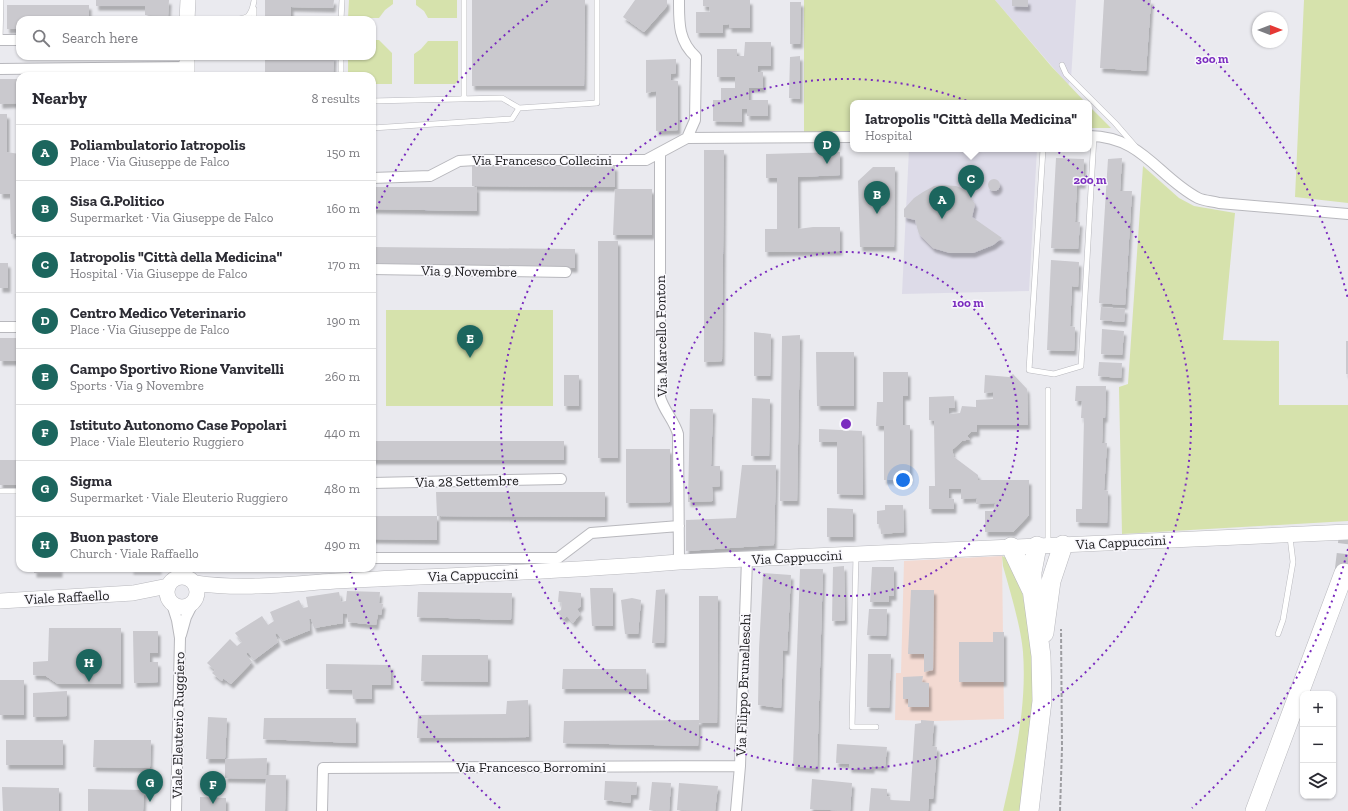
<!DOCTYPE html>
<meta charset="utf-8">
<style>
:root{--surface:#fff;--page:#f2f2f3;--text:#2b2b33;--muted:#7c7c81;--line:#e1e1e2;--accent:#1c665e}
body{margin:0;font-family:"Zilla Slab",serif;background:var(--page);color:var(--text)}
.controls{position:absolute;right:12px;bottom:12px;display:grid;overflow:hidden;border-radius:8px;box-shadow:0 1px 3px #0004}
.controls button{width:36px;height:36px;display:grid;place-items:center;padding:0;border:0;border-bottom:1px solid var(--line);background:var(--surface);color:var(--text);font:20px sans-serif}
.compass{position:absolute;left:1252px;top:12px;width:36px;height:36px;border-radius:50%;background:var(--surface);box-shadow:0 1px 3px #0004;rotate:90deg}
.you{position:absolute;left:903px;top:480px;width:14px;height:14px;margin:-10px;border:3px solid #fff;border-radius:50%;background:#1a73e8;box-shadow:0 0 0 6px #1a73e833}
.badge{display:grid;place-items:center;width:26px;height:26px;border-radius:50%;background:var(--accent);color:#fff;font-size:13px;font-weight:700}
.pin{position:absolute;translate:-50% -33px;filter:drop-shadow(0 1px 2px #0008)}
.pin::after{content:'';position:absolute;top:21px;width:14px;height:12px;background:inherit;clip-path:polygon(0 0,100% 0,50% 100%)}
.popup{position:absolute;left:850px;top:100px;width:242px;height:52px;box-sizing:border-box;display:grid;place-content:center;border-radius:8px;background:var(--surface);filter:drop-shadow(0 1px 3px #0005);font-size:13px;white-space:nowrap;color:var(--muted)}
.popup b{font-size:15px;color:var(--text)}
.popup::after{content:'';position:absolute;left:50%;top:100%;margin-left:-8px;border:8px solid transparent;border-top-color:var(--surface)}
.list{margin:0;padding:0;list-style:none}
h2{display:flex;justify-content:space-between;align-items:center;height:52px;margin:0;padding:0 16px;font-size:17px}
h2 small{font-size:13px;font-weight:400;color:var(--muted)}
.list li{display:grid;grid-template-columns:26px 1fr auto;gap:12px;align-items:center;box-sizing:border-box;height:56px;padding:0 16px;border-top:1px solid var(--line)}
.list b{display:block;font-size:15px;white-space:nowrap}
.list p{margin:0;font-size:13px;white-space:nowrap;color:var(--muted)}
.list em{font-size:13px;font-style:normal;color:var(--muted)}
.icon{flex:none;width:22px;height:22px;fill:none;stroke:currentColor;stroke-width:2;stroke-linecap:round;stroke-linejoin:round}
.map{position:relative;flex:none;width:1348px;height:811px;overflow:hidden}
.search{position:absolute;background:var(--surface);box-shadow:0 1px 3px #0004;left:16px;top:16px;width:360px;height:44px;display:flex;align-items:center;gap:10px;box-sizing:border-box;padding:0 14px;border-radius:12px;color:var(--muted);font-size:15px}
.panel{position:absolute;background:var(--surface);box-shadow:0 1px 3px #0004;left:16px;top:72px;width:360px;height:500px;border-radius:12px}
.map>svg:first-child{display:block}
.built{fill:#dddbe8}
.industrial{fill:#f3dad2}
.green{fill:#d6e2ac}
.building{fill:#cac9ce;filter:url(#shadow)}
.lines{fill:none;stroke-linecap:round;stroke-linejoin:round}
.highway-tunnel{stroke:#c2c2c6;stroke-width:19;stroke-dasharray:19 10;stroke-linecap:butt}
.lane-casing{stroke:#b8b8bd;stroke-width:6}
.street-casing{stroke:#b8b8bd;stroke-width:12}
.secondary-casing{stroke:#b8b8bd;stroke-width:16}
.highway-casing{stroke:#b8b8bd;stroke-width:20}
.path{stroke:#9d9da1;stroke-width:2;stroke-dasharray:4 2;stroke-linecap:butt}
.lane{stroke:#fff;stroke-width:5}
.street{stroke:#fff;stroke-width:10}
.secondary{stroke:#fff;stroke-width:15}
.highway{stroke:#fff;stroke-width:19}
.ring{fill:none;stroke:#7b2cbf;stroke-width:2;stroke-dasharray:2 4}
.labels{text-anchor:middle;stroke-width:3;stroke-linejoin:round;paint-order:stroke}
.street-label{font-size:14px;fill:#212123;stroke:#f8f7fc}
.centre{fill:#7b2cbf;stroke:#f8f7fc;stroke-width:2}
.ring-label{font-size:12px;text-anchor:middle;font-weight:bold;fill:#7b2cbf;stroke:#f8f7fc;stroke-width:3;stroke-linejoin:round;paint-order:stroke}
</style>
<div class="map">
<svg width="1348" height="811" viewBox="0 0 1348 811">
<defs>
<filter id="shadow"><feDropShadow dx="2.5" dy="4.5" stdDeviation="1" flood-color="#0004"/></filter>
</defs>
<rect width="100%" height="100%" fill="#eaeaef"/>
<path class="built" d="M995,0H1076L1071,79L1068,85Z
M909,149H1037L1029,291L902,294Z"/>
<path class="industrial" d="M1002,556L1004,719L934,721L895,720L896,673H901L904,561Z"/>
<path class="green" d="M349,0H393V4L385,10L379,18H348Z
M416,0H457V18H428L424,11L416,5Z
M804,0H995L1051,66L1086,103H853V136L804,137Z
M1304,0H1348V203L1295,197Z
M372,40H379L392,53V84H372V76H348V56H372Z
M428,41H458V81L455,84H414V54L421,49Z
M1089,106L1111,128H1089Z
M1143,166L1179,198L1194,206L1235,213L1223,340L1279,341V405H1348V521L1122,534L1119,387L1128,384Z
M386,310H553V406H386Z
M1002,556L1007,558L1022,591L1032,645L1035,722L1023,811H1003C1015,759 1027,706 1023,652C1021,627 1010,591 1003,566Z"/>
<path class="building" d="M96,0H169L168,16L145,15V6H96Z
M265,0H334L333,8L291,7V20H265Z
M472,0H585L584,86H472Z
M635,0H667V6L644,32L623,17Z
M703,0H750V28H729V24L723,25V33H696V12H710L709,7L703,6Z
M1012,0H1028V7L1012,6Z
M1104,0H1151L1146,71L1100,68Z
M790,2H801L800,44H790Z
M7,5H89V20H20V29H7Z
M745,42H771V66H758V72H763V88H749V100H768V116H747V109H742V122L713,121V100H721V88H735V77H717V49H737V56H744Z
M265,56H334L333,75H265Z
M800,56V99L789,98L790,57Z
M676,59V73L671,74V80L678,81V130L656,131V91L646,93V60Z
M0,79H20V103L0,104Z
M0,114H7V152L19,154L20,234H11L10,194H0Z
M704,150H724L722,361L704,362Z
M840,152V175L798,177V229L813,227H840V251L765,252V229H777V178H766V154Z
M1056,158L1084,159L1083,184H1077L1075,222H1080L1078,249L1051,248Z
M1122,158L1120,191H1132L1125,305L1099,303L1108,159Z
M472,164L615,166V187L472,186Z
M873,167H895L894,247H860L858,181Z
M988 185a6 6 0 1 1 12 0a6 6 0 1 1-12 0Z
M942,185L956,186L966,190L975,204L972,217L1002,238L993,245L973,253H950L933,248L919,234L915,220L904,217V209L914,198L923,192L934,186Z
M372,187H477V211L372,209Z
M615,189H652V235H613Z
M598,241H618V458H598Z
M372,247L575,249V268L372,266Z
M1051,260L1079,262L1078,287L1072,286L1070,326L1075,327L1074,351L1047,350Z
M0,263H8V288H0Z
M1101,307L1125,309L1124,322L1100,320Z
M1102,329L1124,331L1122,355L1101,354Z
M754,332L771,334L770,376H754Z
M800,335L797,501H780L782,336Z
M0,338H20V361H0Z
M1346,341H1348V374H1346Z
M816,352H854V406H817Z
M1099,362L1122,363L1121,378L1098,376Z
M883,372H908V396H903V425H910V480H884V426H876L877,402H883Z
M1013,374L1027,389L1028,425H977V432H971L967,436L970,439L962,441L952,450L954,457L978,475V480H1029V515L1013,532H985V511H994L995,503L976,504L977,498L961,499V489H949V498L954,499V509H929V486H935L934,421L929,420V397L954,396L955,408H949V414L960,413L962,406L976,407V400L993,399V392L984,393L985,375L1009,377Z
M564,375H579V406H564Z
M1076,386H1106L1105,418H1103L1102,443H1107L1104,490L1108,491L1107,523L1076,522V509H1082L1084,418H1081L1082,401H1075Z
M752,398L770,399L769,456H751Z
M690,409H713L711,466H720V486L712,487L713,501L688,502Z
M819,429L862,431L863,495L837,494V442H819Z
M372,441H564V460H372Z
M626,449H670V502L626,503Z
M0,460H20V485H0Z
M742,465H776L774,545L686,551V520L736,518Z
M436,492H605V517L437,516Z
M885,505H903L904,532L881,534L880,524H877V511L885,510Z
M827,508L853,509V537H827Z
M372,516H437V540L372,539Z
M844,566L845,620L832,621L833,567Z
M872,567H894V596H889V602H870Z
M34,568H60V573H34Z
M131,568H159V570H131Z
M800,569H823L817,768L793,766Z
M763,573L791,575L787,651L783,650L781,708L758,705L759,649Z
M590,588H613V626H592Z
M665,589L664,643H652L656,590Z
M911,590H934L933,670L924,672V654H908Z
M347,591L380,592L379,603L383,604L381,615L378,614L376,625L348,622L347,614L343,613V623L314,628L311,619H309L310,630L283,641L277,633L275,634L278,642L254,660L248,652L246,654L252,662L231,684L223,678L222,681L212,673L215,670L207,663L230,639L237,646L242,642L235,633L262,616L268,625L274,621L270,612L299,600L303,608L308,607L306,597L339,592L341,602L346,601Z
M559,591L581,593V606L577,609L580,614L573,623L567,616L564,619L557,612L561,610L562,602H558Z
M418,592L512,593L511,620L417,617Z
M699,596H718L717,723H699L698,746L563,743L564,721L699,720Z
M632,598L641,600L638,634H625L621,600Z
M869,609H887L886,636L867,635Z
M49,628H121V684H58L46,676L33,675V662L48,661Z
M133,631H158V653H150V662H158V682L134,683Z
M993,632H1004V682H959V642H993Z
M868,654H891L889,708L867,707Z
M422,655H488V682L421,681Z
M326,664L391,665V685H372V699H353L352,690L326,689Z
M563,669H646L647,689H562Z
M923,676L922,682L929,683V707H908V699H903V677Z
M0,680H24V715H0Z
M67,691V716L33,717V693Z
M528,700L529,737L417,738L418,715L506,714L507,701Z
M208,717L227,718L225,759H206Z
M264,718H356V743L263,739Z
M921,720L934,721L932,746L937,747L933,799H929L928,811H869L871,788L887,789V796L890,797V800L910,801L915,724L921,723Z
M6,740H63V765H6Z
M94,740H151L150,768L93,767Z
M837,744L887,747L885,767L872,766V769L849,768V764L836,763Z
M267,758L266,775H286L285,811H265L266,779L225,778V759Z
M812,779L852,783L850,811L810,809Z
M605,781L637,782L636,795H631L630,803L604,800Z
M652,782L671,783L669,811L649,810Z
M679,783L718,786L715,811L677,810Z
M2,787L59,788V811H3Z
M88,789L144,790L143,811H88Z
M200,797L226,798V811H200Z"/>
<g class="lines">
<path class="highway-tunnel" d="M1344,573L1348,539"/>
<defs>
<path id="lane" d="M188,19C201,19 239,23 248,16C252,12 253,7 254,1
M254,20V9
M341,20L342,0
M0,40L1,0
M1062,65L1066,74L1115,123L1135,146
M341,76V56
M464,99V0
M372,101L502,98L519,108L597,103V0
M372,128L512,119L519,108
M1043,149L1029,370L1054,374L1081,366L1094,136
M1048,390V545
M0,491H20
M856,555L852,727H876
M1278,634L1283,620L1293,562L1290,537"/>
<path id="street" d="M679,0C679,22 678,41 696,57L695,120L687,138
M0,40H20
M0,69L187,67
M1089,136C1142,136 1158,177 1198,198C1204,201 1212,201 1219,203L1348,214
M660,154V397C664,411 674,420 678,434L679,562
M372,178L430,176L459,161L476,160H646L687,138L853,137
M372,269L566,272
M0,327H20
M372,483L561,479
M372,558H558L591,533L679,526
M172,604L177,620L180,638L176,811
M181,635L186,617L193,603
M322,811L323,768L740,766
M736,811L740,766L747,559"/>
<path id="secondary" d="M187,20L188,0
M187,76V56
M167 592a15 15 0 1 1 30 0a15 15 0 1 1-30 0Z
M195,583C248,591 302,582 355,580C463,575 571,571 679,562L1348,532
M0,601L133,593L168,586"/>
<path id="highway" d="M1011,547L1031,589
M1044,633L1051,581L1063,545
M1029,811L1042,701L1041,656L1032,589V572L1037,546
M1255,811L1344,573"/>
</defs>
<use href="#lane" class="lane-casing"/>
<use href="#street" class="street-casing"/>
<use href="#secondary" class="secondary-casing"/>
<use href="#highway" class="highway-casing"/>
<path class="path" d="M1060,811L1062,748L1061,629"/>
<use href="#lane" class="lane"/>
<use href="#street" class="street"/>
<use href="#secondary" class="secondary"/>
<use href="#highway" class="highway"/>
</g>
<g class="ring">
<circle cx="846" cy="424" r="172"/>
<circle cx="846" cy="424" r="345"/>
<path d="M1348 549A517 517 0 0 1 1192 808M500 808A517 517 0 0 1 350 571M374 214A517 517 0 0 1 549 0M1143 0A517 517 0 0 1 1348 299"/>
</g>
<g class="labels">
<g class="street-label">
<text x="542" y="165">Via Francesco Collecini</text>
<text transform="translate(469 271) rotate(1)" y="5">Via 9 Novembre</text>
<text transform="translate(661 336) rotate(-91)" y="5">Via Marcello Fonton</text>
<text transform="translate(467 481) rotate(-1)" y="5">Via 28 Settembre</text>
<text transform="translate(1121 542) rotate(-3)" y="5">Via Cappuccini</text>
<text transform="translate(797 557) rotate(-3)" y="5">Via Cappuccini</text>
<text transform="translate(473 575) rotate(-2)" y="5">Via Cappuccini</text>
<text transform="translate(67 597) rotate(-3)" y="5">Viale Raffaello</text>
<text transform="translate(743 685) rotate(-88)" y="5">Via Filippo Brunelleschi</text>
<text transform="translate(178 725) rotate(-89)" y="5">Viale Eleuterio Ruggiero</text>
<text x="531" y="772">Via Francesco Borromini</text>
</g>
</g>
<circle cx="846" cy="424" r="6" class="centre"/>
<g class="ring-label">
<text x="1212" y="63">300 m</text>
<text x="1090" y="184">200 m</text>
<text x="968" y="307">100 m</text>
</g>
</svg>
<div class="controls">
<button>+</button>
<button>−</button>
<button><svg class="icon" aria-label="layers" viewBox="0 0 24 24"><path d="M12 4l9 5-9 5-9-5zM3 14l9 5 9-5"/></svg></button>
</div>
<svg class="compass" viewBox="-18 -18 36 36"><path d="M0-13l5 13h-10z" fill="#e53935"/><path d="M0 13l5-13h-10z" fill="#7c7c81"/></svg>
<div class="you"></div>
<div class="pin badge" style="left:942px;top:219px">A</div>
<div class="pin badge" style="left:877px;top:214px">B</div>
<div class="pin badge" style="left:971px;top:198px">C</div>
<div class="popup"><b>Iatropolis &quot;Città della Medicina&quot;</b>Hospital</div>
<div class="pin badge" style="left:827px;top:164px">D</div>
<div class="pin badge" style="left:470px;top:358px">E</div>
<div class="pin badge" style="left:213px;top:804px">F</div>
<div class="pin badge" style="left:150px;top:802px">G</div>
<div class="pin badge" style="left:89px;top:682px">H</div>
<div class="search"><svg class="icon" aria-label="search" viewBox="0 0 24 24"><circle cx="10" cy="10" r="6"/><path d="M15 15l6 6"/></svg>Search here</div>
<section class="panel">
<h2>Nearby<small>8 results</small></h2>
<ul class="list">
<li><span class="badge">A</span><div><b>Poliambulatorio Iatropolis</b><p>Place · Via Giuseppe de Falco</p></div><em>150 m</em></li>
<li><span class="badge">B</span><div><b>Sisa G.Politico</b><p>Supermarket · Via Giuseppe de Falco</p></div><em>160 m</em></li>
<li><span class="badge">C</span><div><b>Iatropolis &quot;Città della Medicina&quot;</b><p>Hospital · Via Giuseppe de Falco</p></div><em>170 m</em></li>
<li><span class="badge">D</span><div><b>Centro Medico Veterinario</b><p>Place · Via Giuseppe de Falco</p></div><em>190 m</em></li>
<li><span class="badge">E</span><div><b>Campo Sportivo Rione Vanvitelli</b><p>Sports · Via 9 Novembre</p></div><em>260 m</em></li>
<li><span class="badge">F</span><div><b>Istituto Autonomo Case Popolari</b><p>Place · Viale Eleuterio Ruggiero</p></div><em>440 m</em></li>
<li><span class="badge">G</span><div><b>Sigma</b><p>Supermarket · Viale Eleuterio Ruggiero</p></div><em>480 m</em></li>
<li><span class="badge">H</span><div><b>Buon pastore</b><p>Church · Viale Raffaello</p></div><em>490 m</em></li>
</ul>
</section>
</div>
